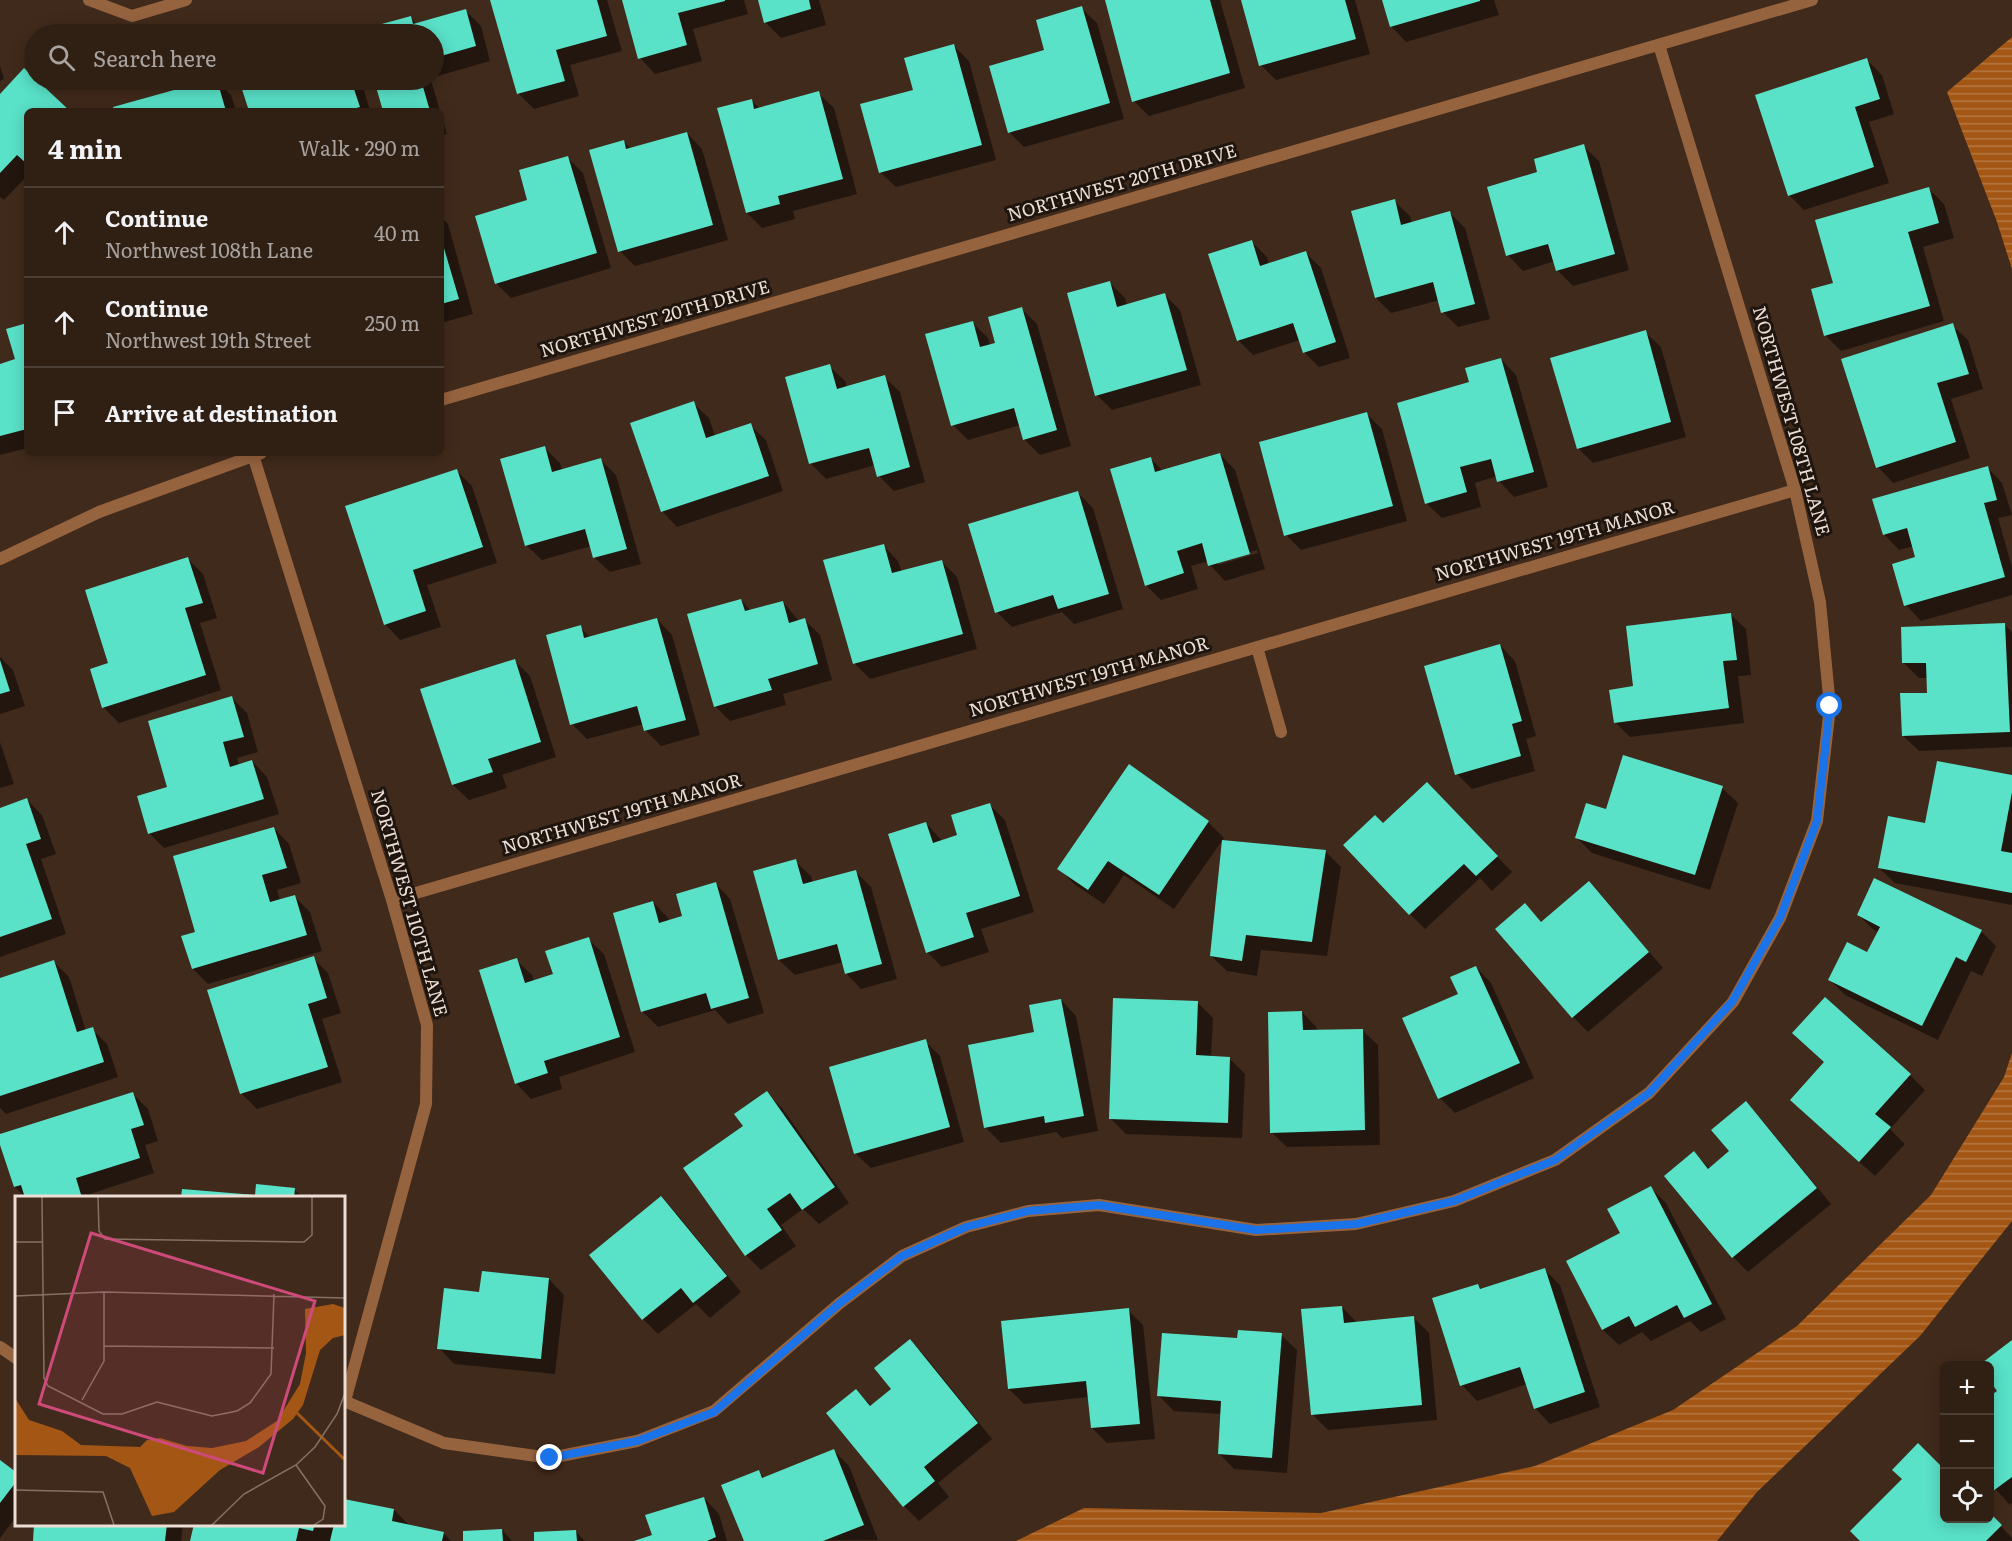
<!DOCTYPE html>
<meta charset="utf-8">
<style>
:root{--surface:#302014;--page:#38281d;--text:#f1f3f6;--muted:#a8a3a0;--line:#4b3e34}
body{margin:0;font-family:Literata,serif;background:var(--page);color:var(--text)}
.controls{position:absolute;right:18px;bottom:18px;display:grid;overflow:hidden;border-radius:9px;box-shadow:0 3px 15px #0003}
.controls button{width:54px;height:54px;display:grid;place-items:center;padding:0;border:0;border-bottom:2px solid var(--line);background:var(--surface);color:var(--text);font:30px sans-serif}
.stop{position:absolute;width:18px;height:18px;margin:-14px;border:4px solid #1a73e8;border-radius:50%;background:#fff}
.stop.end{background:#1a73e8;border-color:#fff;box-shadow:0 2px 6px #0008}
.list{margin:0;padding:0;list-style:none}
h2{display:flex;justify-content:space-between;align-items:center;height:78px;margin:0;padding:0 24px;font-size:26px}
h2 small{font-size:20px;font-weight:400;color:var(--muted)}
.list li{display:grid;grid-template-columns:39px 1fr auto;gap:18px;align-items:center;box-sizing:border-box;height:90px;padding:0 24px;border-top:2px solid var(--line)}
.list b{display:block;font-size:22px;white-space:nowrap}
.list p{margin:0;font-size:20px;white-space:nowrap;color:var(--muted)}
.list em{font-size:20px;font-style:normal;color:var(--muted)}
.icon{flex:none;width:33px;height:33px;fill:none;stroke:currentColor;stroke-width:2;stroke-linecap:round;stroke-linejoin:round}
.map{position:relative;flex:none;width:2012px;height:1541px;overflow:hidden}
.search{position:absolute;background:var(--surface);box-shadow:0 3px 15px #0003;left:24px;top:24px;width:420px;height:66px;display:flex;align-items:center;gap:15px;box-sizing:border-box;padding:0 21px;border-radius:33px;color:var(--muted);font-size:22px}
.panel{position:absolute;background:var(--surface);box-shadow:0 3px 15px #0003;left:24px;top:108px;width:420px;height:348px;border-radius:9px}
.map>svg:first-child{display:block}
.water{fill:url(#water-rules)}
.shadow{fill:#0007;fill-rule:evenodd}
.building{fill:#59e2c8}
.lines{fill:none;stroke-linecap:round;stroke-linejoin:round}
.minor{stroke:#96633f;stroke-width:12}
.route{stroke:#1a73e8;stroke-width:8}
.labels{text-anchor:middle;stroke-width:6;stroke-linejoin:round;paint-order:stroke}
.street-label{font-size:18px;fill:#edded5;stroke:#1f150f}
.inset-river{fill:none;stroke:#a45715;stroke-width:3}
.inset-road{fill:none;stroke:#857265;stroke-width:1.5}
.view{fill:#cd4a7a;fill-opacity:0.15;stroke:#cd4a7a;stroke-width:3}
.inset-edge{fill:none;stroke:#edded5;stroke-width:3}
</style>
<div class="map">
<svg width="2012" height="1541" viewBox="0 0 2012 1541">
<defs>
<pattern id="water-rules" width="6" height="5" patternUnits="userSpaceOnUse" patternTransform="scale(1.5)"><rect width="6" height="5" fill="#a45715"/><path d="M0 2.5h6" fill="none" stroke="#b57741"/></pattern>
</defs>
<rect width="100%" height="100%" fill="#402a1b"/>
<path class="water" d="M2012,37V269L1997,222L1947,92Z
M2012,1053V1221L1920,1336L1757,1492L1717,1541H1016L1084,1508L1321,1513L1535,1466L1673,1410L1797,1326L1931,1195L2004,1077Z"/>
<path class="shadow" d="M491,0H607L622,51L570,65L579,96L534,109L518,93Z
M623,0H744L748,14L693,29L702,61L655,74L640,58Z
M759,0H819L826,25L781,38L765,22Z
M1106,0H1220L1245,88L1149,116L1134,101Z
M1243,0H1355L1370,54L1276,80L1261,65Z
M1383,0H1494L1499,15L1406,42L1391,26Z
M1081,8L1097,23L1124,119L1024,147L1009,132L1045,51Z
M465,10L481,26L490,61L434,77V34H363L362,31L410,17L417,24Z
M954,46L969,61L996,160L896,187L880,172Z
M1867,60L1882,75L1894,114L1869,122L1889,183L1804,210L1789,195Z
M0,66L4,79L0,81Z
M215,80L231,95L236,111H115V108Z
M241,80H361L370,111H251Z
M375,80H431L440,111H384Z
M818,93L834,108L857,194L793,211L795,219L762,228L747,213L751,100L760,109Z
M0,96L68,111H27V176L4,200L0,197Z
M441,113L447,134L441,136Z
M687,133L702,149L728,240L635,266L620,251L623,141L631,149Z
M1583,146L1599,161L1629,270L1573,286L1557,270L1555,261L1523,271L1508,255L1539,174Z
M568,158L583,173L611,268L511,298L496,283L529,201Z
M1928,188L1944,204L1954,238L1923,247L1944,321L1841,351L1826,336L1835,284Z
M1394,201L1410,216L1412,223L1450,213L1465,228L1490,319L1458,327L1443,312L1440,300L1391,313L1376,298Z
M441,217L448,224L473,314L441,323Z
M1252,242L1267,257L1269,264L1306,253L1321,268L1350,358L1319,367L1304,352L1300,340L1253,355L1238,340Z
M1110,283L1125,298L1127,306L1165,295L1180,310L1201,385L1112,410L1097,395Z
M1022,309L1037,324L1071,446L1040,455L1024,439L1021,425L968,440L953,425L972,322L988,338L990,346L997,344Z
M27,325V448L0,455V365L16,361Z
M1952,325L1968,340L1983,389L1951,399L1970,458L1893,483L1878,467Z
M1645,332L1661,347L1686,437L1593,463L1578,448Z
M1501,359L1516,375L1548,487L1514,497L1499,481L1497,476L1475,483L1481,507L1442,518L1426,503L1470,383Z
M829,366L845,381L847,388L884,377L900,392L925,482L894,491L879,476L875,465L826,479L810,463Z
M693,403L709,418L715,436L750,425L766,440L783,491L677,527L662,511Z
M1367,414L1382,429L1407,521L1301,550L1286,535Z
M545,448L560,463L562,470L601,460L616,475L641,564L610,572L594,557L591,546L542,560L526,545Z
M1220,454L1235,470L1265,569L1225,581L1210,565L1209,561L1191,566L1198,589L1161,600L1146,585L1151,459L1163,471ZM1257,550L1258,553L1218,565V562Z
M1987,467L2002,483L2012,515L1998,518L2012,567V595L1921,621L1906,605L1917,558L1914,546L1899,550L1884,534Z
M457,471L472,486L497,563L427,585L441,627L400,640L385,624Z
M1078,493L1093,508L1123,609L1074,624L1062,612L1012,627L997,612Z
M883,545L898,561L902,572L941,561L957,577L977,649L870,679L854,663Z
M188,559L203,574L217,618L200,623L221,690L119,723L104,708L91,670L110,664Z
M741,600L751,611L783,602L799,621L804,619L820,635L832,680L783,694L786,705L730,721L715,706Z
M1730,614L1746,629L1751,675L1738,676L1744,723L1630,737L1615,722L1635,688Z
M657,619L672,635L700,735L661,746L645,730L644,724L587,739L572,724L580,627L591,638Z
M2004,624L2012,632V747L1919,751L1903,736L1928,694V678H1919L1904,663Z
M1500,645L1515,661L1536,736L1526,739L1535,771L1472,789L1457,774Z
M0,657L13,670L25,706L0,714Z
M514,660L530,676L556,757L502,775L507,788L469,800L453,785L422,690Z
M231,697L247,713L258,752L237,758L239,765L252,761L267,777L279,814L164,848L149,833L169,788Z
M0,742L14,784L0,788Z
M1129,766L1208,822L1224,838L1174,909L1124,875L1104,904L1074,884L1059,868Z
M2012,776V905L1895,883L1879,868L1926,824Z
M1722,788L1738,803L1710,890L1592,853L1577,838Z
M1442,799L1512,872L1492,891L1480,878L1425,929L1410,914L1383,825Z
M27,800L42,815L56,854L41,859L66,934L0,957V809Z
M990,805L1005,820L1034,912L981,929L989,952L942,967L927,952L926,823L942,841L959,836Z
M274,828L289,844L301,883L277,890L280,901L295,897L310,912L322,951L208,984L193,969Z
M1325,851L1341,867L1327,956L1261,950L1257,976L1227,971L1211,956Z
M795,861L811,876L813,883L856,872L871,887L897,979L861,989L846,973L843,962L795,975L779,960Z
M715,883L730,899L764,1013L728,1024L715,1010L658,1027L642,1011L653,902L668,918L669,922L684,917Z
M1589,883L1663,968L1588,1032L1573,1017L1542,923Z
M1858,915L1981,931L1996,946L1982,976L1971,971L1938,1040L1845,995L1830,980L1868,954L1879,933L1874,930Z
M588,939L604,954L635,1052L559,1077L562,1089L531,1099L516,1083V960L532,975L534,982L554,975Z
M313,958L328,973L341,1013L322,1019L342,1082L257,1109L242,1094L209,991Z
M54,962L69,977L86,1031L92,1029L107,1044L118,1077L6,1114L0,1108V979Z
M1476,967L1491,983L1534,1078L1455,1113L1440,1098L1460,994Z
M1061,1000L1076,1016L1098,1131L1062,1138L1056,1132L1001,1143L985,1127Z
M1197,1002L1213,1018L1211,1057L1229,1058L1245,1074L1242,1138L1126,1134L1111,1119Z
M1302,1012L1317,1028V1031L1362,1030L1378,1045L1380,1145L1287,1147L1271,1132Z
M925,1041L940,1056L964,1142L871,1168L855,1153Z
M1910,1075L1925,1090L1890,1129L1905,1144L1875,1176L1807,1115Z
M766,1093L782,1108L849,1203L819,1224L803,1209L781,1225L796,1246L761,1270L746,1255L745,1126Z
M133,1094L148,1109L158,1141L145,1145L154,1173L90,1194L92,1198H26L15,1187L0,1136Z
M1746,1103L1761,1119L1831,1204L1748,1272L1733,1257L1694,1153L1710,1169L1731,1151Z
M1651,1188L1666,1203L1726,1319L1701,1332L1690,1321L1651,1341L1642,1332L1619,1345L1603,1330L1568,1262L1622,1234Z
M294,1189L303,1198H183L257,1197Z
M661,1198L676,1213L741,1292L710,1318L696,1304L658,1334L643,1319Z
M1545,1270L1560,1285L1600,1407L1550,1424L1535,1408L1527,1384L1477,1401L1462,1385L1434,1299L1478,1285L1482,1290Z
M549,1279L564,1295L555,1374L454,1364L439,1348Z
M1342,1307L1357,1323L1413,1317L1429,1333L1437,1420L1328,1430L1313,1415Z
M1128,1310L1143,1325L1155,1439L1107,1443L1092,1428L1089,1397L1024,1404L1009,1389Z
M1281,1335L1297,1350L1287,1473L1234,1469L1219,1453L1222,1414L1174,1411L1159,1396L1239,1340Z
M910,1341L925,1356L992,1439L938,1483L949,1497L919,1521L904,1506L856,1391L872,1406L893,1389Z
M2012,1342V1503L2010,1505L1990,1483V1398L1999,1391L1990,1379V1366Z
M1918,1446L1944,1471V1518H1990V1515L2012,1538V1541H1862L1904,1479Z
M834,1451L849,1466L878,1540L745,1541L759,1472L765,1478Z
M0,1461L16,1474V1517L0,1538Z
M704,1498L719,1514L727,1541H637L654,1536Z
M344,1500L394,1510L409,1525L443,1533L451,1541H192L195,1524H344Z
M36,1524H183L181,1541H35Z
M502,1530L512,1541H465Z
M576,1532L585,1541H536Z"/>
<path class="building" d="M490,0H597L607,36L556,50L565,81L517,94Z
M622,0H725V1L678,13L687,45L638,59Z
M758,0H809L811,9L764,23Z
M1105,0H1210L1230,73L1132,102Z
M1241,0H1345L1356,39L1259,66Z
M1382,0H1480V1L1390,27Z
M1082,6L1110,103L1008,133L989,66L1044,50L1036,20Z
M466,9L476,46L434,58V34H361L360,30L411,16L413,24Z
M954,44L982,145L879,173L860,104L913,90L904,58Z
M1867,58L1880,99L1855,107L1874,167L1788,196L1755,95Z
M24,68L70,111H27V164L17,155L0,173V94Z
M210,80H217L226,111H114L113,107Z
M239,80H351L360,107L346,111H249Z
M374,80H421L430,111H383Z
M819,91L843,179L778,196L780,204L746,213L717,108L752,99L754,109Z
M687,132L713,225L618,252L589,150L624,140L626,149Z
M1584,144L1615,254L1556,271L1548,244L1506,256L1487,187L1537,172L1534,159Z
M568,156L597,253L495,284L475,216L527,200L519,170Z
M1929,187L1939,223L1908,232L1930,306L1824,336L1811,289L1833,283L1815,220Z
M1395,199L1401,225L1450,211L1475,304L1441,313L1433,282L1375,298L1351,211Z
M441,238L459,299L441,304Z
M1252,240L1260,266L1306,251L1336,342L1303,353L1293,323L1237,341L1208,254Z
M1110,281L1117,307L1165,293L1187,370L1095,396L1067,293Z
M1022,307L1057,430L1023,440L1014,408L951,426L925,334L973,321L980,347L995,343L988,317Z
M27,323V429L0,436V364L15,359L6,329Z
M1953,323L1969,374L1937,383L1956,442L1876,468L1841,359Z
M1646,330L1671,422L1577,449L1550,358Z
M1501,358L1534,472L1497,482L1491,459L1460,467L1467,492L1425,504L1397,403L1469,382L1465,368Z
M830,364L837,389L885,375L910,467L877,477L869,448L809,464L785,377Z
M694,401L706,438L751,423L769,476L661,512L630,423Z
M1367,412L1393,506L1284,536L1259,442Z
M545,446L552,472L601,458L627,549L593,558L585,529L525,546L500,459Z
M1220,453L1250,554L1208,566L1202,543L1177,551L1184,573L1145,586L1110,469L1151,457L1155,472Z
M1988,466L1997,500L1984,503L2005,577L1904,606L1892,564L1915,557L1907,528L1883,535L1872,499Z
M457,469L483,547L413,570L426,611L384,625L345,506Z
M1078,491L1109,594L1058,609L1053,595L995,613L968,524Z
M884,544L892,573L942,560L963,634L853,664L823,560Z
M188,557L203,603L185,608L206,675L102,708L90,669L108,663L85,590Z
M741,599L745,611L783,601L789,623L805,618L818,664L768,679L772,690L714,707L687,614Z
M1731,613L1737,660L1723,661L1729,708L1614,723L1609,690L1633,686L1626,626Z
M657,618L686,720L644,731L637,706L570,725L546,635L581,625L584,638Z
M2005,623L2010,732L1902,736L1900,693H1927L1926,663H1902L1901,627Z
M1500,644L1522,721L1512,724L1521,756L1455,775L1424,666Z
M515,659L541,742L488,759L493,772L452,785L420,689Z
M0,660L10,691L0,694Z
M232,696L244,737L223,742L230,767L252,760L264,799L148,834L137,796L167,787L148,721Z
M1623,755L1723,786L1695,875L1575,838L1586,803L1606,809Z
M1937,761L2012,775V792L2001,851L2012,853V893L1878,868L1888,816L1925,823Z
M1129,764L1209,821L1159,895L1108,861L1088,890L1057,869Z
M1427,782L1498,856L1476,876L1464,864L1409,915L1343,845L1375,815L1383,823Z
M27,798L41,839L26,844L52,919L0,937V808Z
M990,803L1020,896L966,913L974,937L926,953L888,834L926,822L933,843L957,835L951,815Z
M274,827L287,868L262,875L270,902L295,895L307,935L192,969L181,936L195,932L173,856Z
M1222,840L1326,850L1312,942L1246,935L1242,961L1210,956Z
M796,859L803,884L856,870L882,964L845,974L837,944L778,960L753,871Z
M1874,878L1982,930L1966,962L1956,957L1922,1026L1828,980L1847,942L1867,952L1880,927L1857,915Z
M1589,881L1649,952L1572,1018L1495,929L1525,903L1541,922Z
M716,882L749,998L711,1009L706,993L641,1012L613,913L653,901L659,923L682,916L676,894Z
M589,937L620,1037L544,1061L548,1073L515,1084L479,970L517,958L525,983L553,974L545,951Z
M314,956L327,998L308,1004L328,1067L240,1094L207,990Z
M54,960L77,1032L93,1027L104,1062L0,1096V978Z
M1476,966L1520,1063L1438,1099L1402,1018L1458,994L1450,977Z
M1825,997L1911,1074L1875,1114L1891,1127L1859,1162L1790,1100L1824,1062L1792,1033Z
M1113,998L1198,1001L1196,1055L1230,1057L1228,1123L1109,1119Z
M1061,999L1084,1116L1045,1123L1044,1116L984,1128L968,1045L1034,1032L1029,1005Z
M1302,1011L1303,1030L1363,1029L1365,1130L1270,1133L1268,1012Z
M926,1039L950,1127L854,1154L829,1067Z
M767,1091L835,1187L802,1210L790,1193L767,1209L782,1230L745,1256L683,1168L743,1126L734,1114Z
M133,1092L144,1125L131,1129L140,1158L76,1178L82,1198H25L21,1185L14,1187L0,1145V1134Z
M1746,1101L1817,1188L1732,1258L1664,1176L1694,1151L1708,1169L1729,1151L1711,1130Z
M256,1184L295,1188L294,1198H181L182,1189L255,1195Z
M1651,1186L1712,1304L1684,1318L1677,1305L1635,1327L1629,1316L1602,1330L1566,1261L1620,1233L1607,1209Z
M661,1196L727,1276L693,1303L681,1288L642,1320L589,1255Z
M1545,1268L1585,1392L1534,1409L1520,1367L1460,1386L1432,1298L1478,1284L1480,1289Z
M482,1271L549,1278L541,1359L437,1349L444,1288L479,1292Z
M1342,1306L1344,1323L1414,1316L1422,1405L1311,1415L1301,1309Z
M1129,1308L1140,1424L1091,1428L1086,1381L1008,1389L1001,1321Z
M1238,1330L1282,1333L1272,1458L1218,1454L1221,1401L1157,1396L1162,1333L1237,1338Z
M910,1339L978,1423L924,1467L935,1481L903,1507L826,1413L856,1389L870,1406L891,1389L874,1368Z
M2012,1340V1477L1993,1491L1990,1486V1396L1997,1391L1990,1381V1366H1978Z
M1918,1443L1944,1469V1518H1990V1513L2002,1525L1986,1541H1860L1850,1531L1902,1479L1892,1470Z
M834,1449L864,1525L823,1541H744L721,1485L759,1470L762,1478Z
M0,1460L16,1472V1482L0,1503Z
M704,1497L716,1537L707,1541H634L652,1535L645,1515Z
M344,1499L394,1509L392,1521L444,1532L442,1541H330L334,1524H344Z
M34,1524H167L165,1541H33Z
M194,1524H315L313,1531L299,1528L296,1541H190Z
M502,1529L503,1541H463V1531Z
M576,1530L577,1541H534V1532Z"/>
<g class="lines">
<path class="minor" d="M89,0L132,16L186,0
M441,400L1812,0
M253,455L392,900L427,1025L426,1104L345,1401
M0,559L99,512L261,453
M1257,647L1281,732
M392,900L1795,490
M0,1347L16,1358
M344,1401L444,1443L550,1458L637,1441L714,1411L840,1303L902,1256L966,1227L1028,1211L1099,1205L1256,1230L1356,1224L1454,1201L1555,1160L1649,1093L1733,1002L1780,918L1817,821L1830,707L1820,602L1795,490L1659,45"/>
</g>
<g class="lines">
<path class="route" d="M550,1458L637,1441L714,1412L840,1303L902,1256L966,1227L1028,1211L1099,1205L1256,1230L1356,1224L1454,1201L1555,1160L1649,1093L1732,1002L1780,918L1817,821L1830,706"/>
</g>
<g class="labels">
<g class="street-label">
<text transform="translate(1122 183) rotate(-16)" y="6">NORTHWEST 20TH DRIVE</text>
<text transform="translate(655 319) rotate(-16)" y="6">NORTHWEST 20TH DRIVE</text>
<text transform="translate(1791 421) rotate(74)" y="6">NORTHWEST 108TH LANE</text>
<text transform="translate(1555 541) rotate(-16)" y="6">NORTHWEST 19TH MANOR</text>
<text transform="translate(1089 677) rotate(-16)" y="6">NORTHWEST 19TH MANOR</text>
<text transform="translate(622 814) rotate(-16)" y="6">NORTHWEST 19TH MANOR</text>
<text transform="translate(409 903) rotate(74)" y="6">NORTHWEST 110TH LANE</text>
</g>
</g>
<g transform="translate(15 1196)">
<rect width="330" height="330" fill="#402a1b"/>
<path d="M318,108L330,112V139L318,142L305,154L288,209L278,223L244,251L205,274L159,316L137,320L115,272L91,260L0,259V202L14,224L47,235L66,249L125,251L132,244L145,242L172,250L197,252L231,245L262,225L285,188L291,157L290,113Z" fill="#a45715"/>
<path class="inset-river" d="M282,217L329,263"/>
<path class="inset-road" d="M27,1L29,182L33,190L88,218H107L142,206L197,220L222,215L235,207L256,178L259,98M83,1L84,35L90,43L289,46L297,39V1M0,46H27M0,100L89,96L330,102M89,150L259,152M67,204L89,165V96M281,269L310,310L308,323L299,329M0,294L88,296L99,329M197,329L229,298L281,269L300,251L322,218L330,197"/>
<path class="view" d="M76,37L300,105L248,277L24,208Z"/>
<rect width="330" height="330" class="inset-edge"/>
</g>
</svg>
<div class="controls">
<button>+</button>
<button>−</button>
<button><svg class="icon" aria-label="locate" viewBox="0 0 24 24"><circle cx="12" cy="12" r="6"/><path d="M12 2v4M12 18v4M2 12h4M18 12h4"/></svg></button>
</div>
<div class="stop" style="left:1830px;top:706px"></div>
<div class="stop end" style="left:550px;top:1458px"></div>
<div class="search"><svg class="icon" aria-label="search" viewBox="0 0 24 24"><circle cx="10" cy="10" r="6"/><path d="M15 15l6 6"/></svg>Search here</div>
<section class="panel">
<h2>4 min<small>Walk · 290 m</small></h2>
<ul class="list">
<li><svg class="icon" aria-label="ahead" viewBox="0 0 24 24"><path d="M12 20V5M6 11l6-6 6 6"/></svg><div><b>Continue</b><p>Northwest 108th Lane</p></div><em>40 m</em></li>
<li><svg class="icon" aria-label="ahead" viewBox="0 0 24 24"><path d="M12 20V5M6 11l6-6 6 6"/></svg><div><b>Continue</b><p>Northwest 19th Street</p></div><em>250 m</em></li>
<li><svg class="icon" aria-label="arrive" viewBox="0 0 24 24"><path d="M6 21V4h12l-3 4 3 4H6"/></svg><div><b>Arrive at destination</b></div></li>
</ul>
</section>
</div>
